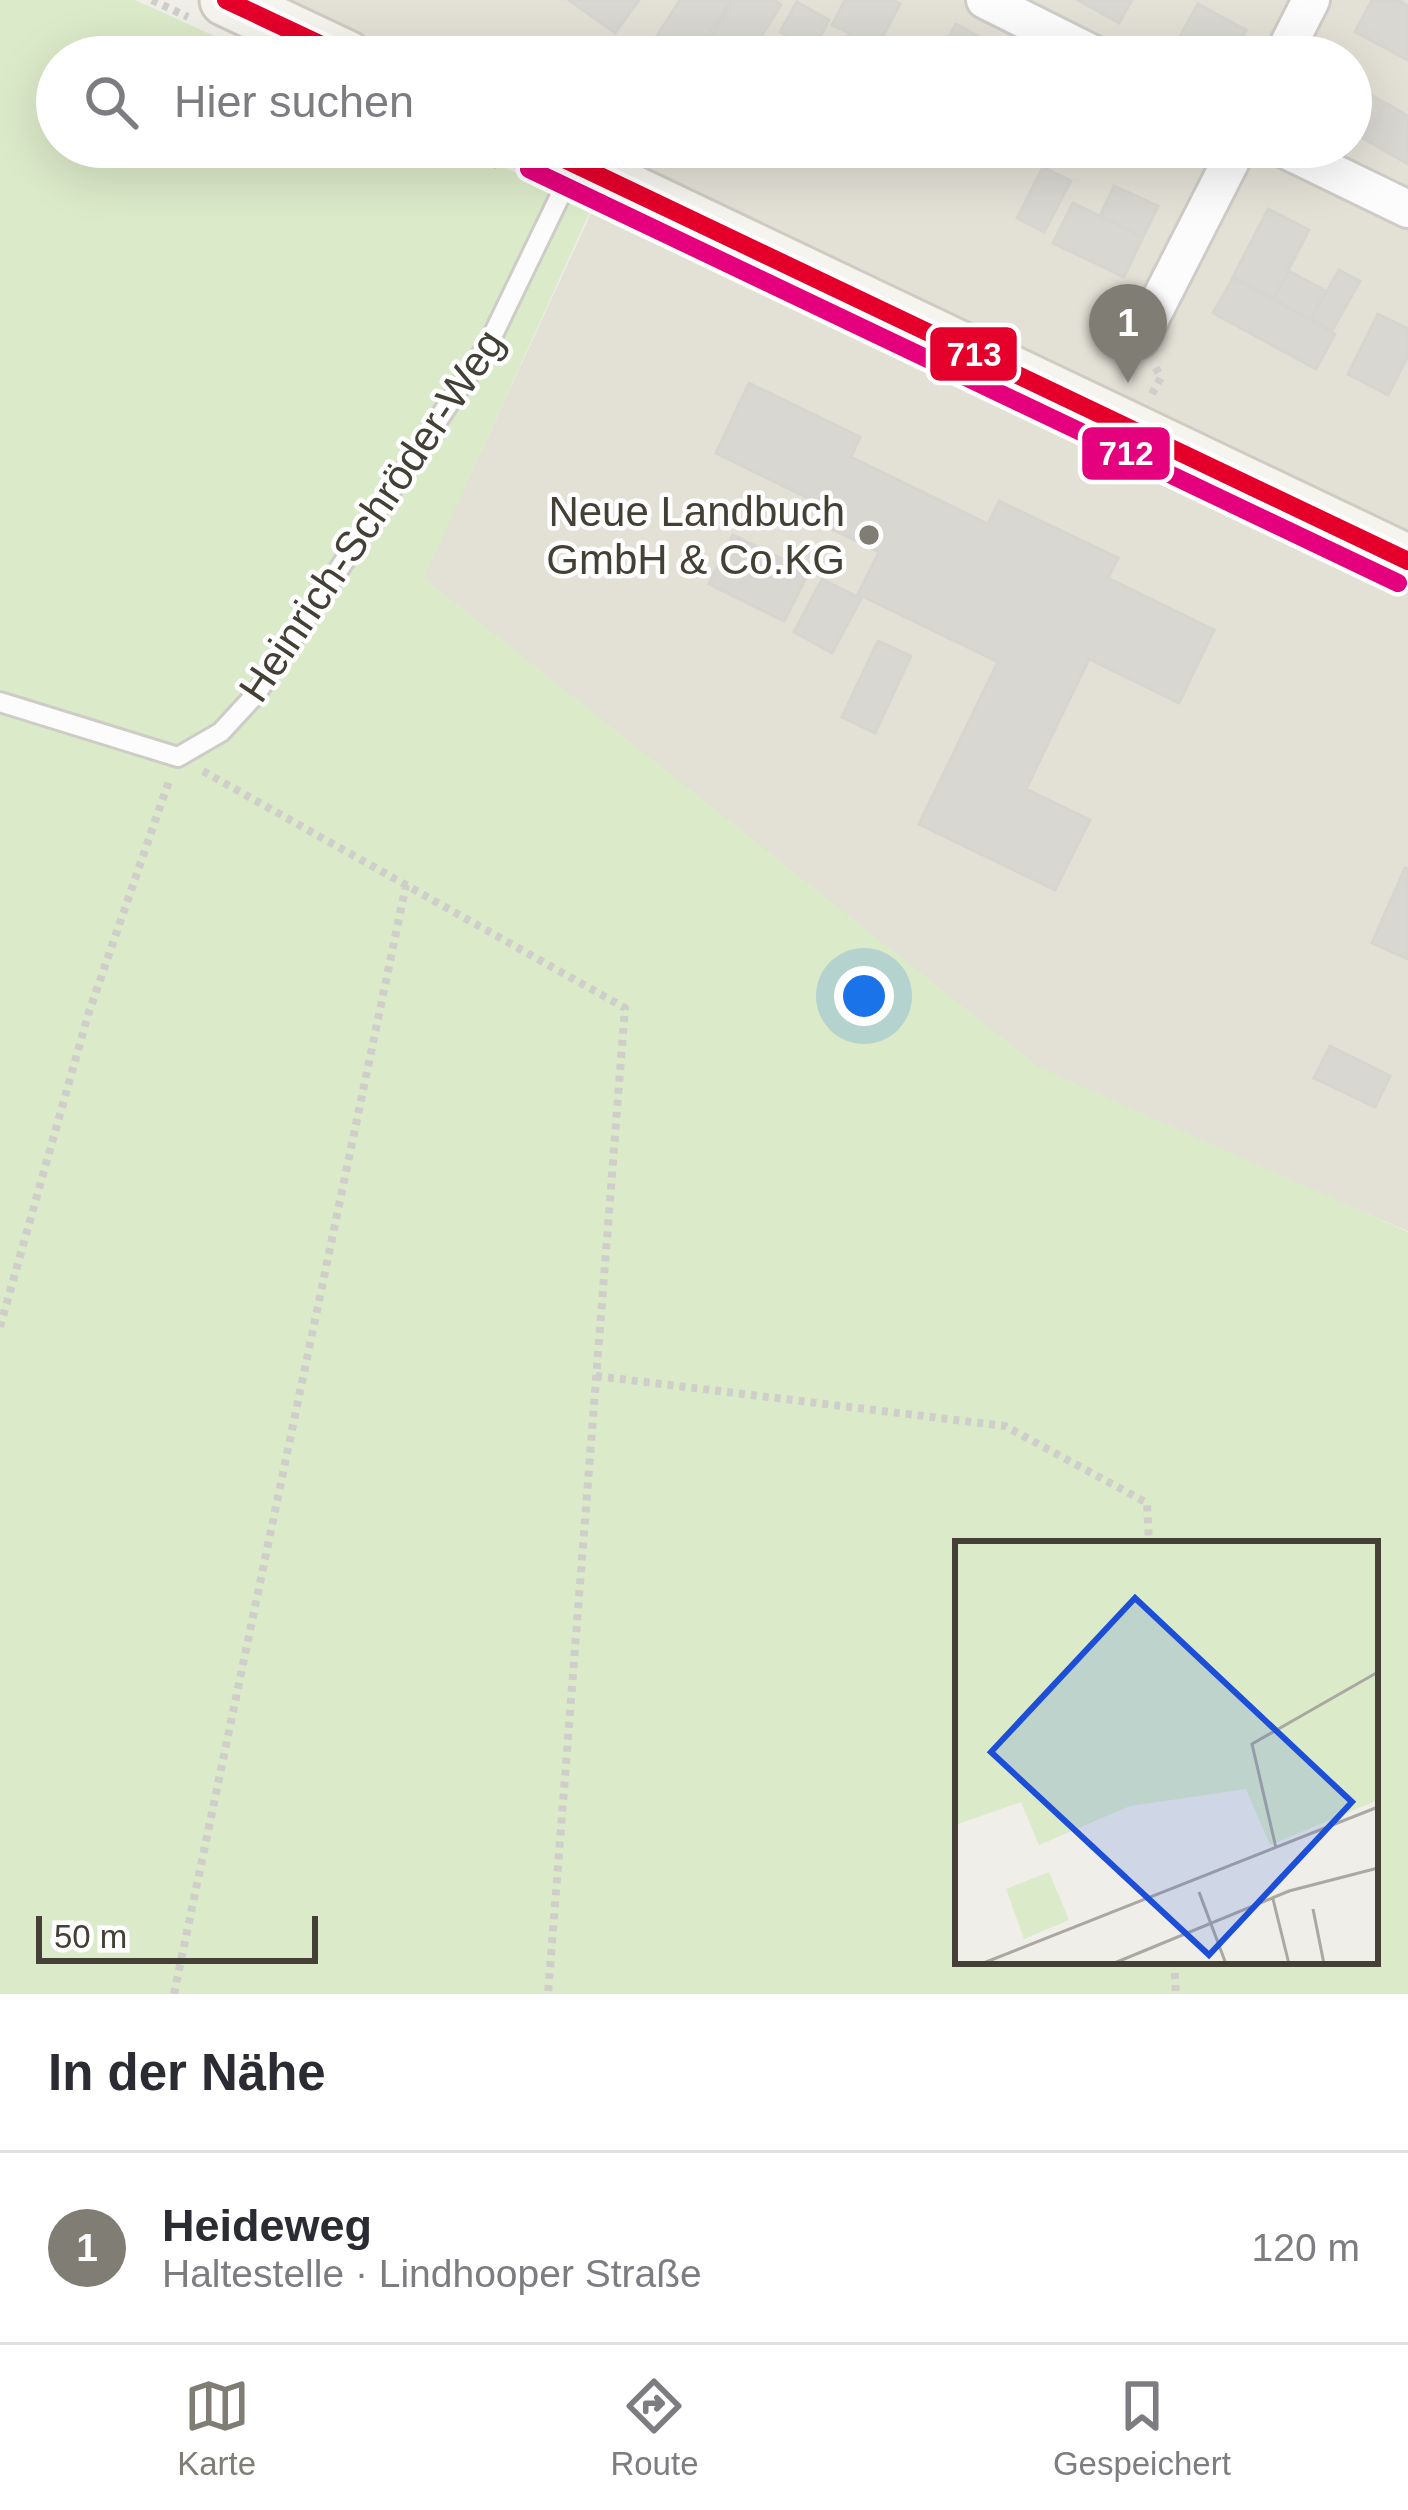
<!DOCTYPE html>
<html lang="de">
<meta charset="utf-8">
<style>
:root{--surface:#fff;--page:#f7f7f7;--text:#2b2b33;--muted:#7c7c81;--line:#e1e1e2;--accent:#807d74}
body{margin:0;font-family:Helvetica,sans-serif;background:var(--page);color:var(--text)}
.scale{position:absolute;left:36px;bottom:30px;width:282px;box-sizing:border-box;padding-left:12px;border:6px solid #454035;border-top:0;font-size:33px;line-height:42px;white-space:nowrap;color:#454035;-webkit-text-stroke:9px #fff;paint-order:stroke}
.you{position:absolute;left:864px;top:996px;width:42px;height:42px;margin:-30px;border:9px solid #fff;border-radius:50%;background:#1a73e8;box-shadow:0 0 0 18px #1a73e833}
.badge{display:grid;place-items:center;width:78px;height:78px;border-radius:50%;background:var(--accent);color:#fff;font-size:39px;font-weight:700}
.pin{position:absolute;translate:-50% -99px;filter:drop-shadow(0 3px 6px #0008)}
.pin::after{content:'';position:absolute;top:63px;width:42px;height:36px;background:inherit;clip-path:polygon(0 0,100% 0,50% 100%)}
.list{margin:0;padding:0;list-style:none}
h2{display:flex;justify-content:space-between;align-items:center;height:156px;margin:0;padding:0 48px;font-size:51px}
h2 small{font-size:39px;font-weight:400;color:var(--muted)}
.list li{display:grid;grid-template-columns:78px 1fr auto;gap:36px;align-items:center;box-sizing:border-box;height:192px;padding:0 48px;border-top:3px solid var(--line)}
.list b{display:block;font-size:45px;white-space:nowrap}
.list p{margin:0;font-size:39px;white-space:nowrap;color:var(--muted)}
.list em{font-size:39px;font-style:normal;color:var(--muted)}
.icon{flex:none;width:66px;height:66px;fill:none;stroke:currentColor;stroke-width:2;stroke-linecap:round;stroke-linejoin:round}
.map{position:relative;flex:none;width:1408px;height:1994px;overflow:hidden}
.search{position:absolute;background:var(--surface);box-shadow:0 12px 48px #0002;left:36px;right:36px;top:36px;height:132px;display:flex;align-items:center;gap:30px;box-sizing:border-box;padding:0 42px;border-radius:66px;color:var(--muted);font-size:45px}
.sheet{height:348px;background:var(--surface)}
nav{display:flex;justify-content:space-around;align-items:center;box-sizing:border-box;height:168px;border-top:3px solid var(--line);background:var(--surface);font-size:33px;color:var(--muted)}
nav a{display:grid;justify-items:center;gap:6px}
nav .on{color:var(--accent)}
.map>svg:first-child{display:block}
.residential{fill:#e3e0d6}
.green{fill:#dbeac9;fill-rule:evenodd}
.building{fill:#d9d7d1;stroke:#d7d5cf;stroke-width:3}
.lines{fill:none;stroke-linecap:round;stroke-linejoin:round}
.service-casing{stroke:#cdccc7;stroke-width:24}
.minor-casing{stroke:#cdccc7;stroke-width:42}
.secondary-casing{stroke:#cfcbc0;stroke-width:57}
.path{stroke:#d0ceca;stroke-width:8;stroke-dasharray:6 6;stroke-linecap:butt}
.service{stroke:#fdfcfc;stroke-width:18}
.minor{stroke:#fdfcfc;stroke-width:36}
.secondary{stroke:#f6f4ee;stroke-width:51}
.bus-1-casing{stroke:#fff;stroke-width:27}
.bus-2-casing{stroke:#fff;stroke-width:27}
.bus-1{stroke:#e4002b;stroke-width:18}
.bus-2{stroke:#e5007d;stroke-width:18}
.poi-dot{fill:#807d74;stroke:#fff;stroke-width:4.5}
.labels{text-anchor:middle;stroke-width:9;stroke-linejoin:round;paint-order:stroke}
.poi-label{font-size:42px;fill:#454035;stroke:#fff;text-anchor:end}
.street-label{font-size:42px;fill:#454035;stroke:#fff}
.inset-road{fill:none;stroke:#aba8a1;stroke-width:3}
.view{fill:#1d4ed8;fill-opacity:0.15;stroke:#1d4ed8;stroke-width:6}
.inset-edge{fill:none;stroke:#454035;stroke-width:6}
.line-badge{stroke:#fff;stroke-width:4.5}
.badge-label{font-size:33px;text-anchor:middle;font-weight:bold;fill:#fff}
</style>
<div class="map">
<svg width="1408" height="1994" viewBox="0 0 1408 1994">
<rect width="100%" height="100%" fill="#efeee9"/>
<path class="residential" d="M277,0H1408V1231L1036,1074L422,580L616,159L592,147H1351V57H399Z"/>
<path class="green" d="M0,0H135L261,57H57V147H459L592,207L424,578L1039,1067L1408,1232V1994H0ZM958,1544H1375V1961H958Z"/>
<path class="building" d="M569,0H639L615,33Z
M680,0H731L694,57H684L655,39Z
M734,0H774L781,5L748,57H714L703,50Z
M845,0H892L900,4L872,57H846L838,53L849,33L832,25Z
M1078,0H1132L1119,23Z
M1372,0H1397L1408,6V60L1355,32Z
M797,2L829,20L813,50L780,32Z
M1198,4L1246,30L1232,57H1192L1174,47Z
M956,24L994,45L988,57H938Z
M1351,83L1385,103L1364,139L1351,131Z
M1386,103L1408,116V164L1366,140Z
M870,147H904L897,161Z
M1014,147H1054L1045,164Z
M1043,167L1071,181L1044,232L1017,218Z
M1114,186L1158,206L1143,237L1100,216Z
M1073,203L1143,237L1124,277L1053,243Z
M1268,209L1309,230L1274,298L1233,277Z
M1339,270L1360,281L1332,331L1311,319Z
M1289,271L1326,291L1311,319L1274,299Z
M1233,278L1335,334L1316,369L1213,313Z
M1378,314L1408,329V356L1388,395L1348,374Z
M749,383L860,437L851,457L988,524L999,501L1118,558L1108,578L1214,630L1179,703L1089,659L1026,789L1090,820L1055,890L919,824L998,662L858,594L879,552L817,522L824,506L716,453Z
M733,535L809,572L784,621L709,584Z
M822,579L861,599L832,653L794,632Z
M878,641L911,656L875,733L842,717Z
M1405,868L1408,869V959L1372,943Z
M1330,1046L1390,1076L1375,1107L1314,1078Z"/>
<g class="lines">
<defs>
<path id="service" d="M0,702L178,757L221,732L256,694L489,343L575,165"/>
<path id="minor" d="M985,0L1099,57
M1282,57L1311,0
M1280,147L1408,209
M1140,339L1238,147"/>
<path id="secondary" d="M226,0L347,57
M539,147L1408,561"/>
</defs>
<use href="#service" class="service-casing"/>
<use href="#minor" class="minor-casing"/>
<use href="#secondary" class="secondary-casing"/>
<path class="path" d="M152,0L188,17
M460,147L502,168
M1152,394L1161,377L1154,365
M203,771L625,1008L548,1994
M0,1327L88,1015L170,778
M596,1376L1005,1426L1147,1503L1149,1544
M1174,1961L1176,1994
M174,1994L406,885"/>
<use href="#service" class="service"/>
<use href="#minor" class="minor"/>
<use href="#secondary" class="secondary"/>
<defs>
<path id="bus-1" d="M226,0L347,57
M539,147L1408,561"/>
<path id="bus-2" d="M529,169L1398,583"/>
</defs>
<use href="#bus-1" class="bus-1-casing"/>
<use href="#bus-2" class="bus-2-casing"/>
<use href="#bus-1" class="bus-1"/>
<use href="#bus-2" class="bus-2"/>
</g>
<circle class="poi-dot" cx="869" cy="535" r="12"/>
<g class="labels">
<g class="poi-label">
<text x="845" y="526">Neue Landbuch<tspan x="845" dy="48">GmbH &amp; Co.KG</tspan></text>
</g>
<g class="street-label">
<text transform="translate(371 515) rotate(-56)" y="15">Heinrich-Schröder-Weg</text>
</g>
</g>
<g transform="translate(955 1541)">
<rect width="423" height="423" fill="#efeee9"/>
<path d="M0,0H423V259L315,304L291,248L175,265L84,304L66,261L0,284ZM94,331L114,379L69,398L51,348Z" fill="#dbeac9"/>
<path class="inset-road" d="M321,307L297,203L423,131M244,351L271,423M318,358L334,423M358,368L369,423M26,423L423,266M157,423L334,350L423,327"/>
<path class="view" d="M180,57L397,261L254,414L36,211Z"/>
<rect width="423" height="423" class="inset-edge"/>
</g>
<g class="line-badge">
<rect x="928" y="325" width="91" height="58" rx="12" fill="#e4002b"/>
<rect x="1080" y="425" width="92" height="57" rx="12" fill="#e5007d"/>
</g>
<g class="badge-label">
<text x="974" y="366">713</text>
<text x="1126" y="465">712</text>
</g>
</svg>
<div class="scale">50 m</div>
<div class="you"></div>
<div class="pin badge" style="left:1128px;top:383px">1</div>
<div class="search"><svg class="icon" aria-label="search" viewBox="0 0 24 24"><circle cx="10" cy="10" r="6"/><path d="M15 15l6 6"/></svg>Hier suchen</div>
</div>
<section class="sheet">
<h2>In der Nähe<small></small></h2>
<ul class="list">
<li><span class="badge">1</span><div><b>Heideweg</b><p>Haltestelle · Lindhooper Straße</p></div><em>120 m</em></li>
</ul>
</section>
<nav>
<a class="on"><svg class="icon" aria-label="map" viewBox="0 0 24 24"><path d="M3 6l6-2 6 2 6-2v14l-6 2-6-2-6 2zM9 4v14M15 6v14"/></svg>Karte</a>
<a><svg class="icon" aria-label="directions" viewBox="0 0 24 24"><path d="M12 3l9 9-9 9-9-9zM9 14v-3h6M13 9l2 2-2 2"/></svg>Route</a>
<a><svg class="icon" aria-label="saved" viewBox="0 0 24 24"><path d="M7 4h10v16l-5-4-5 4z"/></svg>Gespeichert</a>
</nav>
